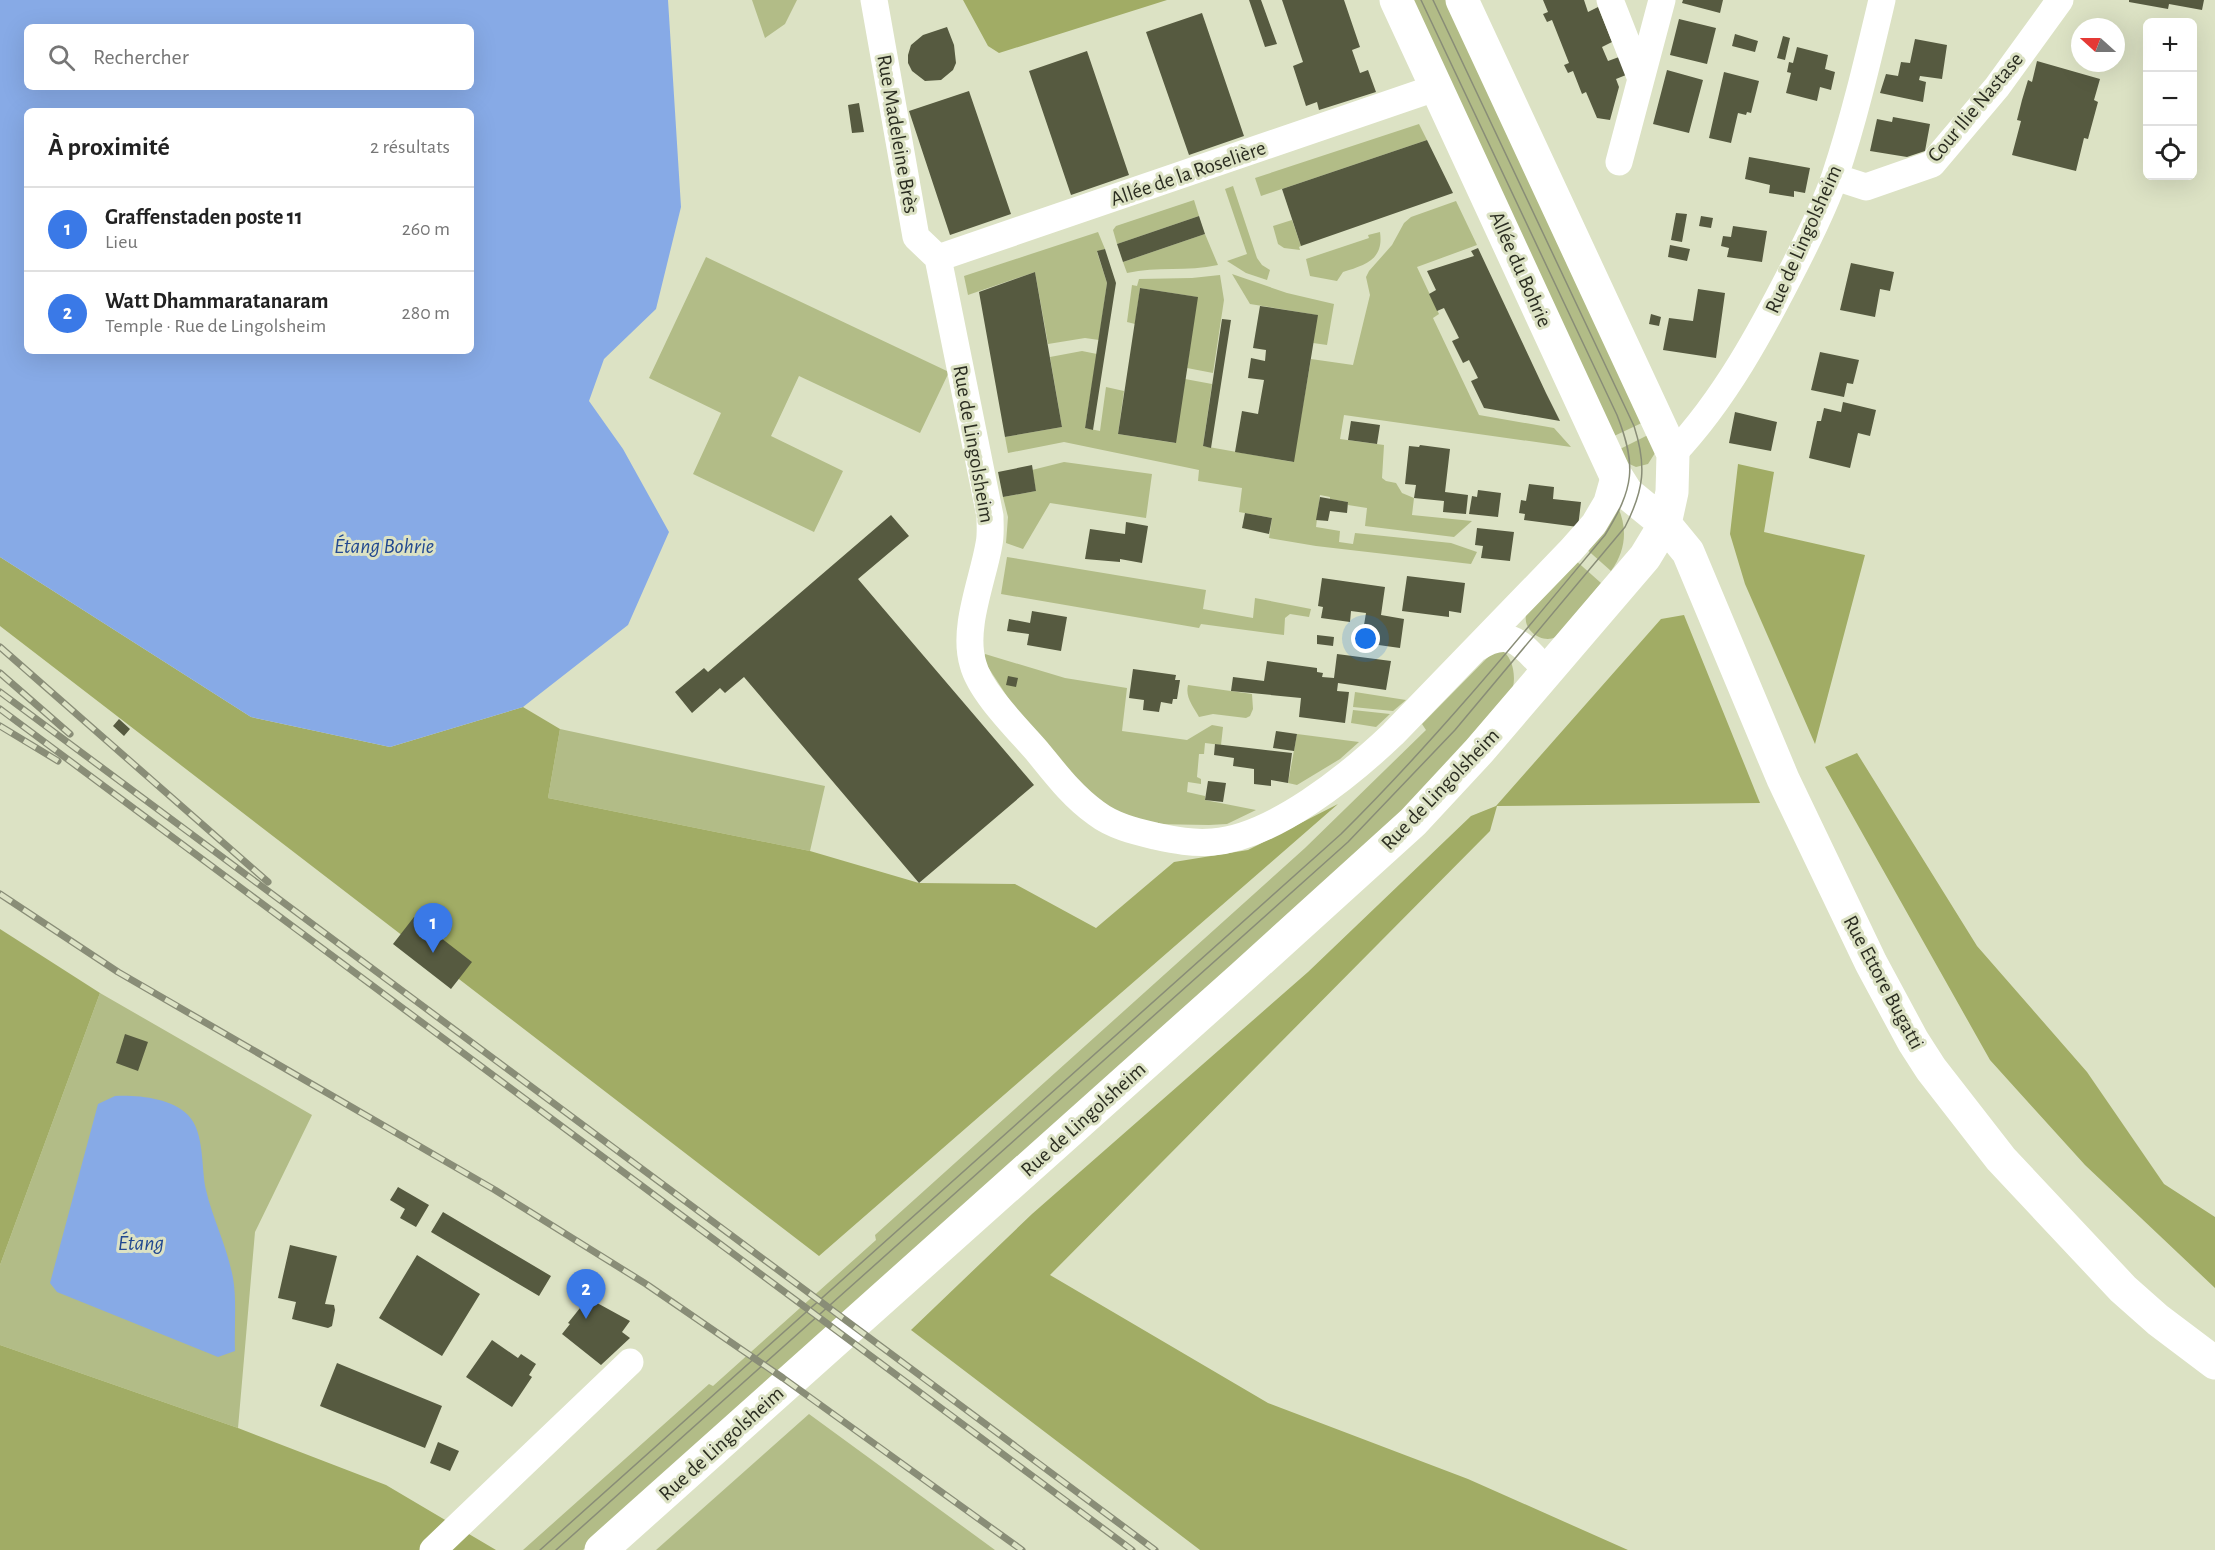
<!DOCTYPE html>
<html lang="fr">
<meta charset="utf-8">
<style>
:root{--surface:#fff;--page:#f2f2f2;--text:#222;--muted:#767676;--line:#e0e0e0;--accent:#3a79e7}
body{margin:0;font-family:"Alegreya Sans",sans-serif;background:var(--page);color:var(--text)}
.controls{position:absolute;right:18px;top:18px;display:grid;overflow:hidden;border-radius:9px;box-shadow:0 6px 24px #0002}
.controls button{width:54px;height:54px;display:grid;place-items:center;padding:0;border:0;border-bottom:2px solid var(--line);background:var(--surface);color:var(--text);font:30px sans-serif}
.compass{position:absolute;left:2071px;top:18px;width:54px;height:54px;border-radius:50%;background:var(--surface);box-shadow:0 6px 24px #0002;rotate:291deg}
.you{position:absolute;left:1366px;top:639px;width:21px;height:21px;margin:-15px;border:4px solid #fff;border-radius:50%;background:#1a73e8;box-shadow:0 0 0 9px #1a73e833}
.badge{display:grid;place-items:center;width:39px;height:39px;border-radius:50%;background:var(--accent);color:#fff;font-size:20px;font-weight:700}
.pin{position:absolute;translate:-50% -50px;filter:drop-shadow(0 2px 3px #0008)}
.pin::after{content:'';position:absolute;top:32px;width:21px;height:18px;background:inherit;clip-path:polygon(0 0,100% 0,50% 100%)}
.list{margin:0;padding:0;list-style:none}
h2{display:flex;justify-content:space-between;align-items:center;height:78px;margin:0;padding:0 24px;font-size:26px}
h2 small{font-size:20px;font-weight:400;color:var(--muted)}
.list li{display:grid;grid-template-columns:39px 1fr auto;gap:18px;align-items:center;box-sizing:border-box;height:84px;padding:0 24px;border-top:2px solid var(--line)}
.list b{display:block;font-size:22px;white-space:nowrap}
.list p{margin:0;font-size:20px;white-space:nowrap;color:var(--muted)}
.list em{font-size:20px;font-style:normal;color:var(--muted)}
.icon{flex:none;width:33px;height:33px;fill:none;stroke:currentColor;stroke-width:2;stroke-linecap:round;stroke-linejoin:round}
.map{position:relative;flex:none;width:2215px;height:1550px;overflow:hidden}
.search{position:absolute;background:var(--surface);box-shadow:0 6px 24px #0002;left:24px;top:24px;width:450px;height:66px;display:flex;align-items:center;gap:15px;box-sizing:border-box;padding:0 21px;border-radius:9px;color:var(--muted);font-size:22px}
.panel{position:absolute;background:var(--surface);box-shadow:0 6px 24px #0002;left:24px;top:108px;width:450px;height:246px;border-radius:9px}
.map>svg:first-child{display:block}
.green{fill:#b2bc87}
.forest{fill:#a1ac65}
.water{fill:#87aae6;fill-rule:evenodd}
.building{fill:#565a40}
.lines{fill:none;stroke-linecap:round;stroke-linejoin:round}
.minor{stroke:#fff;stroke-width:27}
.major{stroke:#fff;stroke-width:33}
.tram{stroke:#898d77;stroke-width:1.5}
.rail-casing{stroke:#898d77;stroke-width:7}
.rail{stroke:#dce2c4;stroke-width:4.5;stroke-dasharray:14;stroke-linecap:butt}
.labels{text-anchor:middle;stroke-width:6;stroke-linejoin:round;paint-order:stroke}
.street-label{font-size:21px;fill:#2b2d21;stroke:#dce2c4}
.water-label{font-size:22px;font-style:italic;fill:#224990;stroke:#dce2c4}
</style>
<div class="map">
<svg width="2215" height="1550" viewBox="0 0 2215 1550">
<rect width="100%" height="100%" fill="#dce2c4"/>
<path class="green" d="M752,0H797L785,24L765,38Z
M1403,0H1451L1648,420L1612,437Z
M1419,124L1427,140L1261,196L1255,178Z
M1233,186L1257,258L1262,265L1270,270L1267,280L1246,273L1227,261L1247,254L1225,189Z
M1194,200L1199,216L1117,244L1113,230L1116,226Z
M1456,201L1477,245L1417,267L1439,314L1433,318L1479,415L1554,428L1571,447L1344,415L1340,439L1384,445L1382,478L1386,481L1396,483L1402,493L1414,498L1412,515L1472,521L1454,537L1365,526L1367,508L1348,505V502L1330,499V497L1320,495L1316,527L1340,531L1339,542L1353,544L1355,533L1451,543L1477,552L1471,564L1316,546L1269,538L1272,518L1239,512L1242,488L1198,481L1199,470L1064,442L1008,453L1005,437L1062,427L1050,357L1082,351L1097,354L1085,428L1100,431L1106,387L1124,391L1118,434L1175,443L1185,379L1212,384L1203,446L1293,462L1311,359L1353,365L1370,295L1366,277L1369,271L1392,245L1404,223L1411,217Z
M1292,220L1301,246L1299,247L1300,250L1284,248L1278,244L1273,226Z
M1098,232L1105,249L1097,252L1107,283L1099,340L1085,338L1048,344L1035,272L968,295L964,276Z
M1380,232C1384,260 1365,265 1343,272L1337,281L1310,276L1306,259L1369,238L1368,235Z
M1205,234L1218,265C1187,272 1157,266 1127,273L1123,262Z
M706,257L949,372L920,433L799,376L771,436L843,471L814,532L693,474L721,413L649,378Z
M1232,274L1287,293L1334,304L1327,345L1313,343L1317,315L1250,304Z
M1220,275L1224,300L1213,373L1187,368L1197,297L1140,288L1135,324L1127,322L1132,285L1137,286L1139,279L1192,278Z
M1652,433L1655,453L1648,464L1636,467L1625,462L1618,450Z
M1064,462L1152,474L1146,518L1050,503L1023,549L1006,543L1008,517L1003,497L1036,491L1032,470Z
M1617,505C1628,528 1626,550 1611,571L1584,547Z
M1007,557L1206,590L1203,609L1253,618L1255,598L1311,609L1309,617L1290,614L1285,618L1284,635L1201,624L1199,628L1001,594Z
M1574,559L1601,583L1556,637C1542,644 1523,631 1526,615Z
M1500,649C1512,655 1516,674 1513,687L1415,800L583,1550H523L709,1384L713,1386L876,1240L875,1235L1305,848L1426,730L1422,724L1490,655Z
M985,654L1065,678L1127,688L1122,731L1187,740L1212,725L1223,727L1221,745L1205,743L1204,754H1199L1197,777L1201,779V784L1188,782L1187,792L1205,796V800L1256,810L1227,824L1209,825L1151,824L1131,819L1090,796L1016,710L984,661Z
M1188,685L1252,694L1253,709L1250,716L1246,718L1213,714L1199,717C1193,706 1185,697 1188,685Z
M1355,692L1406,700L1393,711L1353,707Z
M1353,710L1390,714L1376,727L1351,723Z
M560,729L825,786L810,851L548,798Z
M1297,734L1359,742L1340,759L1297,785L1288,783Z
M100,993L312,1115L255,1232L238,1428L0,1345V1265Z
M809,1414L995,1550H656Z"/>
<path class="forest" d="M963,0H1167L999,53L988,46Z
M1738,464L1774,472L1764,532L1865,555L1815,744L1745,584L1730,534Z
M0,557L251,717L390,747L523,707L560,729L548,798L810,851L919,883L1015,884L1096,928L1174,862L1248,850L1338,804L819,1256L0,626Z
M1684,615L1760,803L1497,806L1490,831L1050,1275L1268,1403L1468,1479L1628,1550H1200L911,1330L1032,1214L1308,972L1471,816L1496,806L1661,619Z
M1857,753L1977,946L2087,1072L2164,1184L2215,1217V1288L2085,1165L1990,1060L1825,767Z
M0,929L100,993L0,1265Z
M0,1345L238,1428L386,1485L496,1550H0Z"/>
<path class="water" d="M0,0H668L681,207L656,309L604,359L589,401L623,449L669,532L628,625L523,707L390,747L251,717L0,557ZM27,27H471V87H27ZM27,111H471V351H27Z
M115,1096C138,1095 171,1098 188,1115C205,1132 201,1169 206,1190C213,1220 227,1246 233,1278C237,1301 234,1327 235,1351L218,1357L57,1292L50,1283L98,1104Z"/>
<path class="building" d="M1249,0H1261L1277,44L1265,47Z
M1282,0H1344L1360,47L1352,50L1360,73L1368,70L1376,92L1319,110L1317,102L1306,106L1293,66L1303,62Z
M1543,0H1584L1588,12L1598,7L1612,42L1602,47L1608,61L1619,57L1626,75L1616,79L1619,87L1610,120L1597,118L1586,92L1582,94L1573,71L1568,73L1564,65L1569,63L1552,20L1547,22L1543,14L1548,12Z
M1683,0H1723L1720,13L1682,3Z
M2129,0H2204L2202,10L2169,4L2168,9L2129,2Z
M1202,13L1244,136L1189,155L1146,32Z
M1679,19L1716,28L1707,64L1670,55Z
M947,27L954,45L956,63L953,70L941,80L925,81L912,71L908,63V55L911,45L923,35Z
M1735,34L1758,41L1755,52L1732,46Z
M1783,36L1790,38L1785,60L1777,58Z
M1915,39L1947,45L1942,79L1920,76L1919,80L1926,82L1923,102L1880,93L1886,74L1898,76L1901,62L1910,63Z
M1797,47L1828,55L1825,69L1835,72L1831,90L1820,87L1817,101L1786,93L1791,73L1787,72L1789,62L1793,63Z
M1087,51L1129,175L1071,195L1029,71Z
M2037,61L2100,79L2094,100L2098,102L2088,139L2084,138L2076,171L2012,155L2021,121L2017,120L2022,100L2028,80L2032,82Z
M1667,70L1703,80L1689,133L1653,124Z
M1724,72L1759,81L1751,113L1747,112L1746,115L1738,113L1731,143L1709,138Z
M969,91L1011,214L950,235L909,111Z
M859,103L864,132L852,133L848,105Z
M1893,117L1930,124L1925,151L1907,157L1870,151L1877,119L1892,122Z
M1427,140L1453,193L1301,246L1282,189Z
M1749,157L1810,168L1805,193L1794,191V197L1769,193L1770,185L1745,179Z
M1676,213L1687,214L1682,242L1671,240Z
M1199,216L1205,234L1123,262L1117,244Z
M1701,216L1713,218L1711,228L1699,226Z
M1733,226L1767,231L1762,262L1727,257L1729,248L1721,246L1723,236L1731,237Z
M1670,245L1690,249L1687,261L1668,257Z
M1478,248L1546,393L1560,421L1484,408L1471,381L1478,378L1469,360L1463,363L1452,341L1459,338L1444,308L1437,311L1429,294L1436,290L1427,271L1474,256L1471,251Z
M1105,249L1116,283L1093,430L1085,428L1107,283L1097,251Z
M1851,263L1894,272L1890,291L1880,289L1875,317L1840,310Z
M1035,272L1062,427L1005,437L979,292Z
M1140,288L1198,297L1176,443L1118,434Z
M1698,289L1725,293L1716,358L1663,350L1669,318L1693,321Z
M1260,306L1318,315L1294,462L1235,452L1242,411L1258,414L1264,380L1248,378L1251,358L1265,361L1266,350L1253,348Z
M1651,314L1661,317L1659,326L1649,324Z
M1222,319L1231,320L1211,448L1203,446Z
M1820,352L1859,360L1853,384L1847,383L1844,397L1811,390Z
M1843,402L1876,410L1870,436L1858,433L1850,468L1809,458L1817,421H1821L1824,408L1841,412Z
M1735,412L1777,422L1771,451L1729,443Z
M1351,421L1380,425L1377,444L1348,440Z
M1420,445L1450,449L1445,492L1468,495L1466,514L1443,512L1444,501L1414,498L1416,485L1405,484L1409,446L1419,447Z
M1032,465L1036,491L1003,497L998,472Z
M1529,484L1554,487L1553,499L1581,502L1578,527L1524,520L1525,514L1519,513L1521,500L1526,501Z
M1478,490L1501,493L1498,517L1469,514L1472,496L1477,497Z
M1320,497L1348,502L1347,513L1330,511L1328,521L1316,520Z
M1245,513L1272,518L1269,534L1242,528Z
M891,515L909,536L858,579L1034,785L919,883L744,677L725,693L720,688L692,713L675,692L704,668L708,672Z
M1126,522L1148,526L1142,563L1120,559V562L1085,559L1090,529L1125,534Z
M1477,528L1514,532L1510,561L1481,558L1483,546L1475,545Z
M1407,576L1465,583L1461,613L1449,611V617L1402,611Z
M1322,578L1385,587L1381,615L1404,619L1400,648L1357,642L1359,630L1363,631L1366,613L1351,611L1350,622L1321,618L1323,607L1318,606Z
M1032,611L1067,617L1061,651L1027,645L1029,634L1007,631L1009,619L1030,623Z
M1317,635L1334,637L1333,646L1317,644Z
M1337,654L1391,661L1386,690L1338,683L1337,691L1349,692L1345,723L1299,717L1301,698L1231,691L1233,677L1264,681L1267,661L1317,668V672L1323,673L1322,677L1334,678Z
M1133,669L1176,675L1175,680H1180L1177,699H1173L1172,704L1161,702L1159,712L1143,710L1144,700L1129,698Z
M1008,676L1018,678L1016,687L1006,685Z
M119,719L130,729L124,736L113,726Z
M1276,731L1297,734L1294,751L1273,748Z
M1215,744L1292,753L1288,783L1271,780V786L1254,784V769L1233,766L1234,758L1214,755Z
M1208,781L1226,783L1223,802L1205,800Z
M414,917L472,962L451,989L393,944Z
M125,1034L148,1042L138,1071L116,1063Z
M398,1187L429,1205L416,1227L400,1218L405,1209L390,1200Z
M443,1212L551,1276L539,1296L431,1232Z
M290,1245L337,1256L325,1304L334,1305L335,1310L332,1326L328,1328L292,1319L296,1302L278,1298Z
M417,1255L480,1294L442,1356L379,1318Z
M588,1298L630,1321L622,1332L630,1338L601,1365L562,1334L570,1324L568,1323Z
M492,1340L518,1358L521,1354L536,1364L529,1375L532,1377L512,1407L466,1377Z
M337,1363L442,1406L425,1448L320,1406Z
M438,1442L459,1451L450,1471L430,1463Z"/>
<g class="lines">
<path class="minor" d="M874,0L916,237L938,258
M1610,0L1641,79
M1619,162L1662,0
M1835,177L1866,187L1932,164L1997,87L2060,0
M938,258L990,516C990,525 991,535 989,544C983,580 962,628 973,664C980,692 1017,728 1037,751C1055,773 1072,796 1096,813C1113,826 1134,831 1155,836C1174,840 1193,844 1213,842C1274,837 1350,775 1393,734L1571,550L1594,524L1607,502L1615,474
M938,258L1438,87
M1673,454C1725,399 1762,330 1796,263C1810,235 1825,206 1835,176C1854,119 1868,59 1882,0
M1477,648C1513,625 1523,647 1548,672
M433,1550L630,1362"/>
<path class="major" d="M1396,0L1615,474L1627,493L1665,524L1688,552L1783,779L1871,963L1913,1041L1931,1069L2001,1159L2123,1289L2158,1320L2215,1363
M601,1550L1242,977L1413,822L1479,751L1645,557L1665,524L1672,492L1673,454L1462,0"/>
<path class="tram" d="M540,1550L1341,834C1436,740 1520,637 1605,535C1634,488 1637,466 1617,415L1421,0
M556,1550L1348,842L1455,730L1625,527C1644,490 1647,466 1634,426L1433,0"/>
<defs>
<path id="rail" d="M0,647L268,882
M0,673L70,734
M0,692L1155,1550
M0,709L1132,1550
M0,726L58,761
M0,894L118,972L495,1190L646,1284L783,1378L1022,1550"/>
</defs>
<use href="#rail" class="rail-casing"/>
<use href="#rail" class="rail"/>
</g>
<g class="labels">
<g class="street-label">
<text transform="translate(1975 107) rotate(-50)" y="7">Cour Ilie Nastase</text>
<text transform="translate(898 134) rotate(80)" y="7">Rue Madeleine Brès</text>
<text transform="translate(1188 173) rotate(-19)" y="7">Allée de la Roselière</text>
<text transform="translate(1803 239) rotate(-66)" y="7">Rue de Lingolsheim</text>
<text transform="translate(1521 269) rotate(66)" y="7">Allée du Bohrie</text>
<text transform="translate(974 444) rotate(80)" y="7">Rue de Lingolsheim</text>
<text transform="translate(1440 789) rotate(-46)" y="7">Rue de Lingolsheim</text>
<text transform="translate(1884 982) rotate(62)" y="7">Rue Ettore Bugatti</text>
<text transform="translate(1083 1119) rotate(-42)" y="7">Rue de Lingolsheim</text>
<text transform="translate(721 1443) rotate(-42)" y="7">Rue de Lingolsheim</text>
</g>
<g class="water-label">
<text x="384" y="553">Étang Bohrie</text>
<text x="141" y="1250">Étang</text>
</g>
</g>
</svg>
<div class="controls">
<button>+</button>
<button>−</button>
<button><svg class="icon" aria-label="locate" viewBox="0 0 24 24"><circle cx="12" cy="12" r="6"/><path d="M12 2v4M12 18v4M2 12h4M18 12h4"/></svg></button>
</div>
<svg class="compass" viewBox="-18 -18 36 36"><path d="M0-13l5 13h-10z" fill="#e53935"/><path d="M0 13l5-13h-10z" fill="#767676"/></svg>
<div class="you"></div>
<div class="pin badge" style="left:433px;top:953px">1</div>
<div class="pin badge" style="left:586px;top:1319px">2</div>
<div class="search"><svg class="icon" aria-label="search" viewBox="0 0 24 24"><circle cx="10" cy="10" r="6"/><path d="M15 15l6 6"/></svg>Rechercher</div>
<section class="panel">
<h2>À proximité<small>2 résultats</small></h2>
<ul class="list">
<li><span class="badge">1</span><div><b>Graffenstaden poste 11</b><p>Lieu</p></div><em>260 m</em></li>
<li><span class="badge">2</span><div><b>Watt Dhammaratanaram</b><p>Temple · Rue de Lingolsheim</p></div><em>280 m</em></li>
</ul>
</section>
</div>
